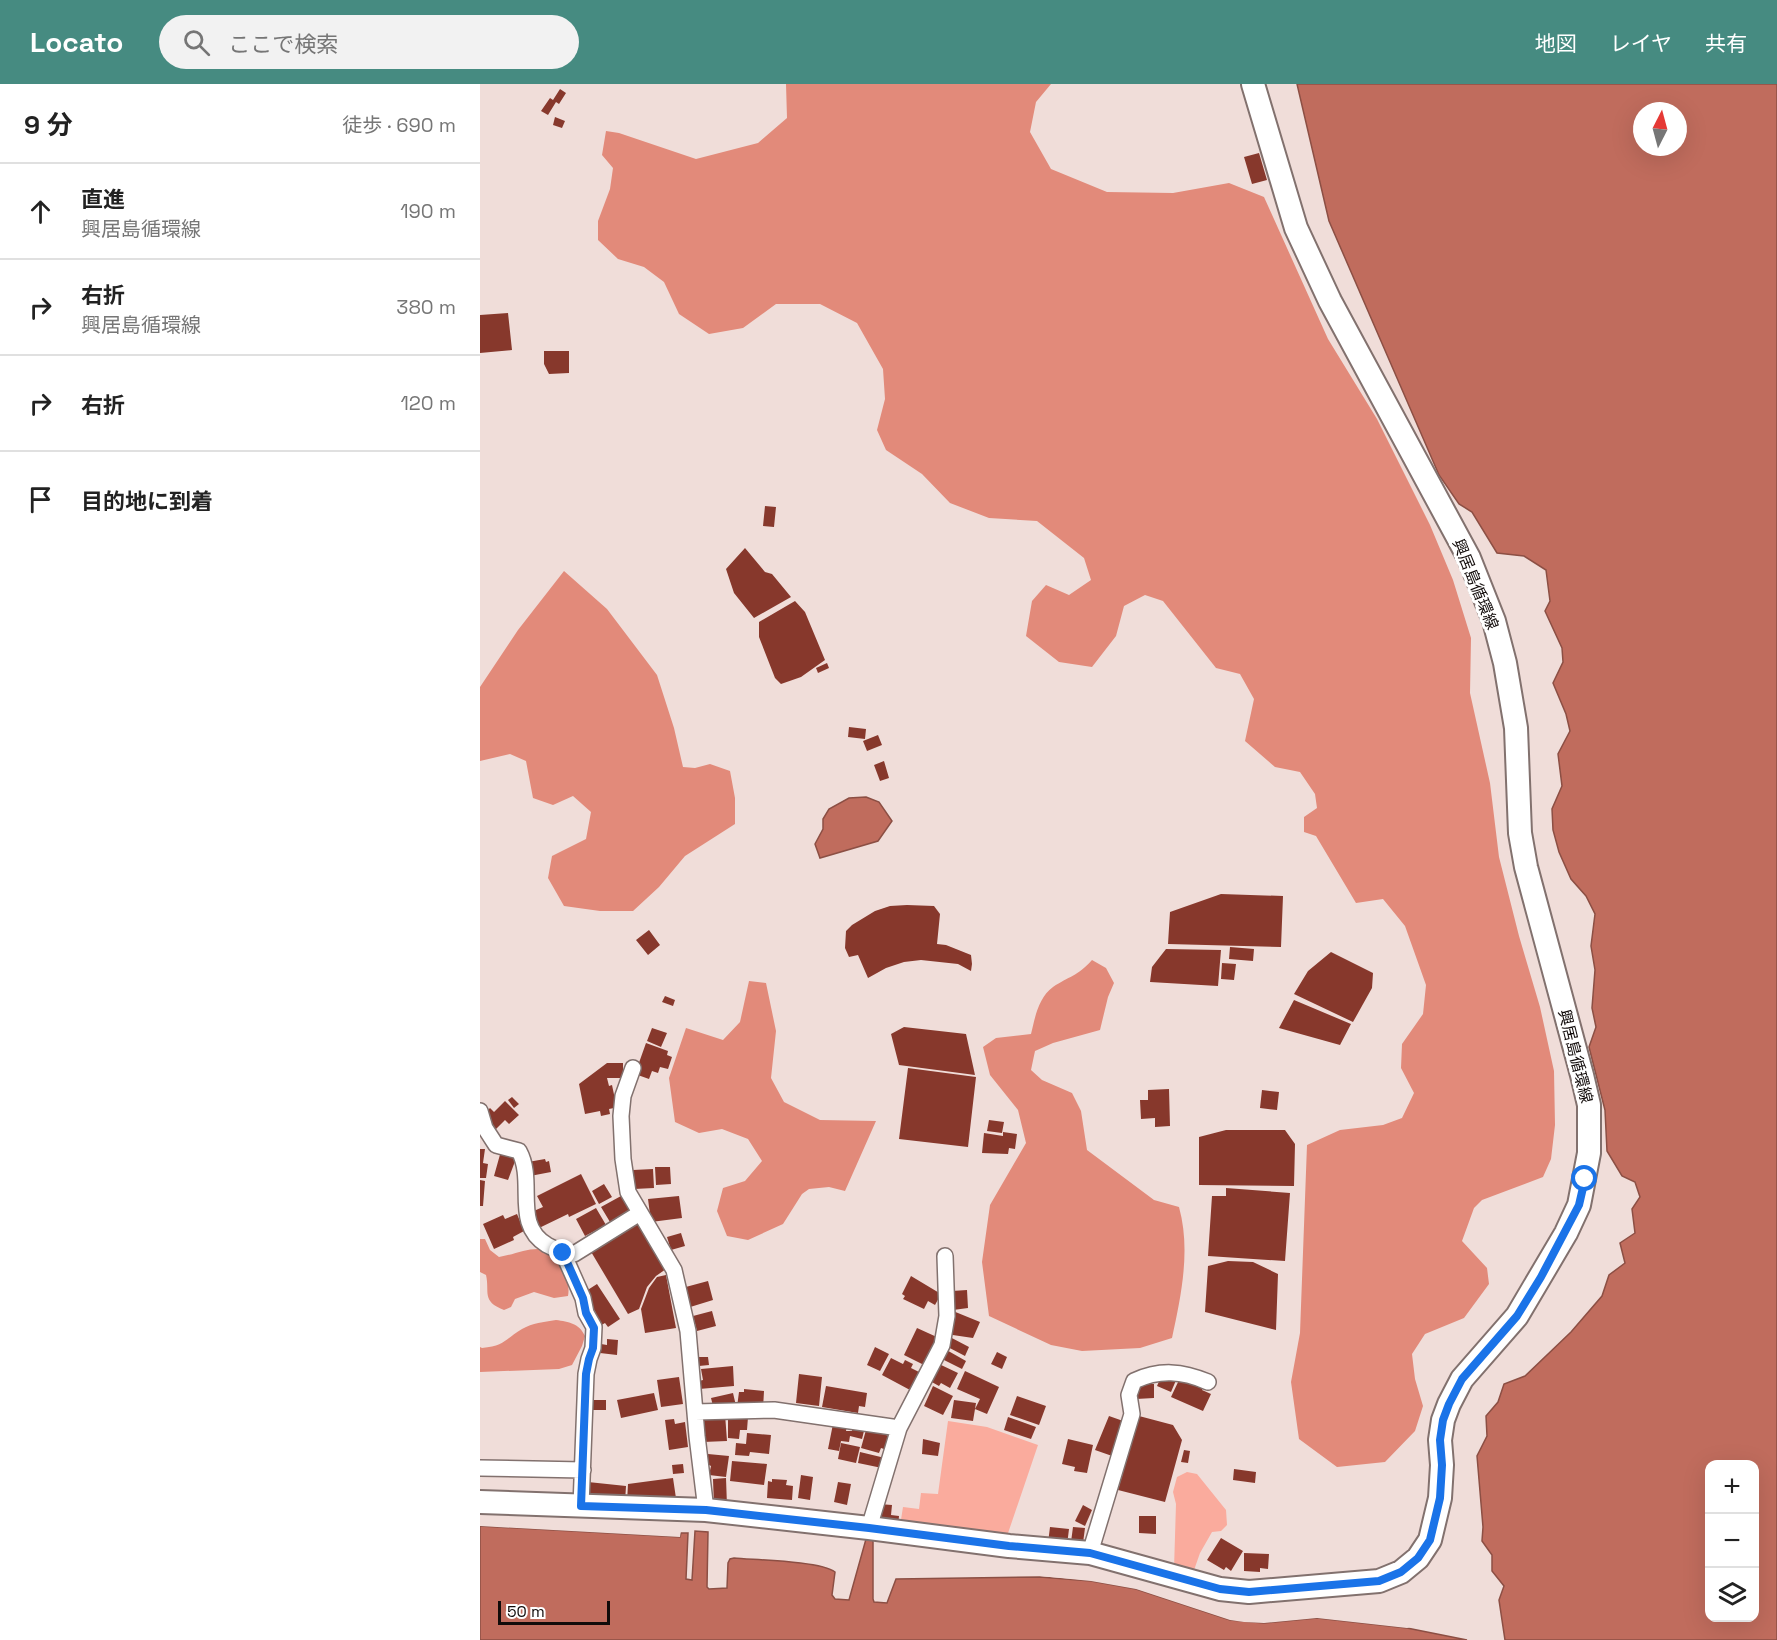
<!DOCTYPE html>
<html lang="ja">
<meta charset="utf-8">
<style>
:root{--surface:#fff;--page:#f2f2f2;--text:#222;--muted:#767676;--line:#e0e0e0;--accent:#468b81}
body{margin:0;font-family:"Space Grotesk","Noto Sans JP",sans-serif;background:var(--page);color:var(--text)}
.controls{position:absolute;right:18px;bottom:18px;display:grid;overflow:hidden;border-radius:12px;box-shadow:0 6px 24px #0002}
.controls button{width:54px;height:54px;display:grid;place-items:center;padding:0;border:0;border-bottom:2px solid var(--line);background:var(--surface);color:var(--text);font:30px sans-serif}
.compass{position:absolute;left:1153px;top:18px;width:54px;height:54px;border-radius:50%;background:var(--surface);box-shadow:0 6px 24px #0002;rotate:6deg}
.scale{position:absolute;left:18px;bottom:15px;width:112px;box-sizing:border-box;padding-left:6px;border:3px solid #110b0a;border-top:0;font-size:16px;line-height:21px;white-space:nowrap;color:#110b0a;-webkit-text-stroke:4px #fff;paint-order:stroke}
.stop{position:absolute;width:18px;height:18px;margin:-14px;border:4px solid #1a73e8;border-radius:50%;background:#fff}
.stop.end{background:#1a73e8;border-color:#fff;box-shadow:0 2px 6px #0008}
.list{margin:0;padding:0;list-style:none}
h2{display:flex;justify-content:space-between;align-items:center;height:78px;margin:0;padding:0 24px;font-size:26px}
h2 small{font-size:20px;font-weight:400;color:var(--muted)}
.list li{display:grid;grid-template-columns:39px 1fr auto;gap:18px;align-items:center;box-sizing:border-box;height:96px;padding:0 24px;border-top:2px solid var(--line)}
.list b{display:block;font-size:22px;white-space:nowrap}
.list p{margin:0;font-size:20px;white-space:nowrap;color:var(--muted)}
.list em{font-size:20px;font-style:normal;color:var(--muted)}
.icon{flex:none;width:33px;height:33px;fill:none;stroke:currentColor;stroke-width:2;stroke-linecap:round;stroke-linejoin:round}
.map{position:relative;flex:none;width:1297px;height:1556px;overflow:hidden}
header{display:flex;align-items:center;gap:36px;box-sizing:border-box;height:84px;padding:0 30px;background:var(--accent);color:#fff}
header strong{font-size:28px}
nav{display:flex;gap:33px;margin-inline-start:auto;font-size:21px}
.search{width:420px;height:54px;background:var(--page);display:flex;align-items:center;gap:15px;box-sizing:border-box;padding:0 21px;border-radius:33px;color:var(--muted);font-size:22px}
main{display:flex}
aside{flex:1;background:var(--surface)}
.map>svg:first-child{display:block}
.green{fill:#faab9d}
.forest{fill:#e28a7a}
.water{fill:#c06c5d;stroke:#8c4f44;stroke-width:1.5;fill-rule:evenodd}
.pier{fill:#f0ddd9}
.building{fill:#87382c}
.lines{fill:none;stroke-linecap:round;stroke-linejoin:round}
.street-casing{stroke:#82716e;stroke-width:18}
.secondary-casing{stroke:#82716e;stroke-width:26}
.street{stroke:#fff;stroke-width:15}
.secondary{stroke:#fff;stroke-width:22}
.route{stroke:#1a73e8;stroke-width:8}
.labels{text-anchor:middle;stroke-width:6;stroke-linejoin:round;paint-order:stroke}
.street-label{font-size:16px;fill:#110b0a;stroke:#fff}
</style>
<header>
<strong>Locato</strong>
<div class="search"><svg class="icon" aria-label="search" viewBox="0 0 24 24"><circle cx="10" cy="10" r="6"/><path d="M15 15l6 6"/></svg>ここで検索</div>
<nav><a>地図</a><a>レイヤ</a><a>共有</a></nav>
</header>
<main>
<aside>
<h2>9 分<small>徒歩 · 690 m</small></h2>
<ul class="list">
<li><svg class="icon" aria-label="ahead" viewBox="0 0 24 24"><path d="M12 20V5M6 11l6-6 6 6"/></svg><div><b>直進</b><p>興居島循環線</p></div><em>190 m</em></li>
<li><svg class="icon" aria-label="right" viewBox="0 0 24 24"><path d="M7 20v-9h11M14 6l5 5-5 5"/></svg><div><b>右折</b><p>興居島循環線</p></div><em>380 m</em></li>
<li><svg class="icon" aria-label="right" viewBox="0 0 24 24"><path d="M7 20v-9h11M14 6l5 5-5 5"/></svg><div><b>右折</b></div><em>120 m</em></li>
<li><svg class="icon" aria-label="arrive" viewBox="0 0 24 24"><path d="M6 21V4h12l-3 4 3 4H6"/></svg><div><b>目的地に到着</b></div></li>
</ul>
</aside>
<div class="map">
<svg width="1297" height="1556" viewBox="0 0 1297 1556">
<rect width="100%" height="100%" fill="#f0ddd9"/>
<path class="green" d="M468,1337L507,1343L558,1361L526,1455L420,1442L423,1423L439,1425L441,1409L458,1410Z
M707,1388L717,1390L746,1426L747,1441L741,1447L732,1448L720,1469L713,1489L694,1485L696,1420L693,1408L697,1393Z"/>
<path class="forest" d="M306,0H571L556,18L550,48L571,85L627,108L693,109L749,99L784,113L848,255L897,335L950,441L973,496L991,554L990,609L1010,699L1019,773L1039,852L1060,923L1074,987L1075,1041L1071,1075L1063,1093L1002,1116L994,1124L982,1157L1007,1184L1009,1200L984,1234L945,1250L932,1270L935,1295L943,1322L935,1347L905,1378L857,1383L819,1355L811,1298L820,1249L827,1061L860,1046L903,1041L922,1034L934,1009L921,984L922,960L943,930L946,901L925,842L903,815L876,819L836,752L824,748V733L837,724L835,710L820,688L795,683L765,657L774,615L760,590L736,584L683,517L665,511L644,522L636,552L612,583L579,578L546,552L552,517L566,501L589,511L611,496L604,474L557,437L509,434L470,419L442,390L406,366L397,346L405,315L403,285L377,239L340,220H296L263,244L229,250L199,230L184,198L164,183L138,175L118,156V137L130,105L133,84L122,71L126,47L139,49L216,75L278,59L307,34Z
M84,487L127,525L177,591L194,644L203,683L215,684L230,680L250,687L255,714V740L205,772L179,803L153,827H120L84,822L68,794L72,772L106,755L111,728L93,712L73,721L53,714L46,677L30,670L0,677V603L38,546Z
M612,876L626,884L634,899L628,913L620,946L573,959L555,967L551,986L562,996L592,1009L601,1027L607,1066L674,1116L699,1123C711,1166 701,1212 692,1254L660,1264L602,1267L571,1261L509,1232L502,1178L510,1121L546,1059L538,1026L510,991L503,963L516,954L551,950C555,934 558,914 573,903C589,892 597,893 612,876Z
M269,897L286,899L296,947L291,994L304,1018L340,1036L396,1037L365,1107L349,1103L329,1105L322,1110L303,1140L268,1156L247,1152L237,1127L243,1104L265,1097L282,1077L268,1055L242,1045L219,1049L195,1038L189,994L206,944L243,956L260,938Z
M0,1155H5L10,1166L19,1173C44,1169 68,1152 82,1184C86,1195 90,1201 88,1212L74,1214L54,1208L35,1215L31,1223L24,1226C1,1217 10,1208 6,1191L0,1188Z
M76,1236C89,1238 99,1239 105,1252L102,1262L92,1281L79,1285L0,1288V1263L2,1264C25,1262 25,1255 42,1245C53,1239 63,1238 76,1236Z"/>
<path class="water" d="M817,0H1297V1556H1025L1019,1516L1024,1502L1012,1487V1471L1002,1457L1003,1443L997,1372L1007,1352L1006,1332L1018,1318L1024,1300L1045,1292L1091,1248L1122,1212L1129,1191L1145,1179L1140,1159L1155,1149L1152,1125L1160,1113L1155,1098L1142,1092L1127,1067L1125,1026L1109,963L1116,943L1112,924L1115,886L1111,862L1115,830L1106,812L1091,795L1079,768L1073,746L1072,725L1082,702L1078,670L1090,647L1086,630L1073,599L1083,578L1082,564L1065,527L1070,517L1066,486L1044,472L1017,469L992,428L979,420L959,391L849,137ZM1162,27H1198V63H1162ZM1274,1380V1534H1230V1380Z
M386,713L399,718L412,737L398,757L340,774L335,760L343,745V735L349,725L369,714Z
M0,1442L200,1453L201,1449H208L206,1495L212,1496L215,1447L228,1448L227,1503L229,1505L247,1504L248,1479L250,1475L254,1474C275,1476 341,1477 355,1488L352,1511L355,1515L369,1516L386,1455L393,1456V1515L394,1518L407,1519L416,1495L560,1493L611,1497L656,1505L750,1536L784,1539L837,1534L927,1544L987,1556H0Z"/>
<path class="pier" d="M0,1439L198,1450L201,1446L200,1453L0,1442Z
M539,1490L612,1494L657,1503L751,1533L764,1535L784,1536L837,1531L936,1542L927,1544L837,1534L784,1539L764,1538L750,1536L656,1505L611,1497Z"/>
<path class="building" d="M80,5L86,9L79,20L76,18L68,31L61,27L70,14L73,16Z
M75,33L85,37L82,44L73,41Z
M779,69L787,96L772,100L764,73Z
M28,229L32,266L0,269V231Z
M64,267H89V289L69,290L64,280Z
M285,422L296,423L294,443L283,442Z
M265,464L285,488L292,490L311,513L274,534L254,509L246,485Z
M315,517L325,528L345,576L321,593L301,600L295,594L279,553V538Z
M347,579L349,584L338,589L336,584Z
M369,643L386,645L385,655L368,653Z
M398,651L402,661L387,667L383,657Z
M404,677L409,694L400,697L394,681Z
M741,810L803,812L801,863L688,860L690,828Z
M427,821L454,822L460,830L457,860L466,861L491,871L492,880L491,887L478,880L441,876L424,878L406,884L388,894L378,871L369,873L365,864L366,847L372,841L395,827L410,822Z
M169,846L180,861L168,871L156,856Z
M750,863L774,865L773,877L749,875Z
M686,865L741,866L738,902L670,898L672,883Z
M851,868L893,889L892,904L873,938L814,910L828,887Z
M742,879L756,880L754,896L741,895Z
M185,912L195,916L193,922L182,918Z
M814,916L871,940L860,961L799,944Z
M424,943L486,950L495,991L419,981L411,950Z
M172,944L187,949L181,963L167,957Z
M166,959L188,967L187,971L192,973L188,985L180,983L178,989L172,987L169,995L155,990Z
M127,979H143V994H127L129,1002L132,1001L136,1020L134,1021V1024L129,1025L130,1030L121,1032L120,1027L105,1030L99,1000Z
M428,984L496,993L488,1063L419,1055Z
M689,1005L690,1042L675,1043V1034L661,1035L660,1016H668V1006Z
M782,1006L799,1008L797,1026L780,1024Z
M32,1013L39,1020L34,1024L28,1016Z
M25,1017L39,1031L29,1040L25,1036L15,1046L5,1036V1029L10,1024L14,1028Z
M509,1036L524,1038L522,1049L507,1047Z
M746,1046H805L815,1060L814,1102L719,1101V1053Z
M523,1048L537,1050L535,1065L529,1064L528,1070L502,1069L504,1049L523,1052Z
M0,1065H5L3,1079L8,1080L6,1094H0Z
M21,1067L37,1072L28,1096L14,1092Z
M65,1075L66,1078L69,1077L71,1088L50,1092L48,1078Z
M175,1083H190L191,1100L176,1101Z
M173,1085L174,1104L154,1105L149,1088H153V1086Z
M101,1090L116,1120L89,1133L88,1130L57,1145L49,1129L63,1123L57,1112Z
M0,1096L5,1097L3,1122H0Z
M124,1100L132,1113L119,1120L112,1107Z
M746,1104L810,1109L805,1177L728,1172L732,1112H746Z
M141,1112L150,1127L130,1138L121,1123Z
M199,1112L202,1134L171,1138L168,1115Z
M116,1124L126,1141L105,1152L96,1135Z
M37,1130L44,1147L33,1153L34,1156L14,1165L3,1140L23,1131L25,1135Z
M156,1138L186,1185L176,1192L167,1203L159,1225L148,1230L110,1166Z
M201,1149L205,1162L191,1166L187,1153Z
M748,1177L773,1178L798,1190L796,1246L725,1228L728,1182Z
M186,1191L196,1244L165,1249L161,1225L169,1204L177,1193Z
M431,1192L461,1210L455,1221L448,1217L444,1225L423,1215L425,1212L422,1210Z
M228,1197L233,1216L207,1224L202,1204Z
M117,1200L140,1235L128,1243L125,1239L118,1243L111,1232L116,1229L103,1209Z
M487,1206L488,1224L473,1226L472,1207Z
M232,1227L236,1242L217,1247L213,1232Z
M473,1227L500,1238L493,1254L466,1250Z
M437,1244L459,1254L446,1282L424,1271Z
M468,1252L489,1263L485,1272L464,1261Z
M127,1255L138,1256L137,1271L120,1269L121,1260L127,1261Z
M395,1263L409,1270L400,1287L387,1281Z
M463,1264L486,1277L482,1285L458,1273Z
M517,1268L527,1273L522,1285L511,1280Z
M218,1273H228L229,1281L219,1282Z
M411,1274L423,1280L425,1276L433,1280L431,1284L439,1288L430,1306L402,1291Z
M459,1280L478,1289L470,1304L461,1299L459,1302L450,1297Z
M253,1282L254,1302L219,1305V1297L223,1296L221,1285Z
M485,1287L519,1303L507,1330L495,1325L500,1315L477,1305Z
M319,1290L342,1293L339,1322L316,1319Z
M199,1293L203,1320L181,1323L177,1296Z
M681,1293L697,1294L691,1308L677,1302Z
M710,1295L724,1302L722,1306L731,1310L723,1327L691,1313L699,1296L708,1300Z
M656,1300H674V1314L656,1315Z
M346,1302L387,1309L385,1323L379,1322L378,1329L342,1323Z
M453,1302L473,1312L463,1331L444,1322Z
M264,1305L284,1307L283,1325L257,1323L259,1308H264Z
M174,1309L178,1326L141,1334L137,1316Z
M253,1309L257,1326H234L231,1314Z
M537,1312L566,1322L559,1341L530,1331Z
M112,1316H126V1326H112Z
M474,1316L496,1319L493,1337L471,1334Z
M245,1330L247,1357L223,1358L222,1332Z
M248,1330L268,1333L267,1346H260L259,1355L248,1354Z
M629,1332L646,1338L635,1373L615,1366Z
M659,1332L693,1341L702,1356L685,1418L638,1406Z
M528,1333L556,1343L551,1355L524,1346Z
M194,1335L195,1340L205,1338L208,1363L189,1366L185,1336Z
M353,1340L367,1342L366,1347H372L373,1341L385,1343L382,1355L370,1352L369,1358L361,1357L359,1367L348,1365Z
M386,1346L410,1352L407,1366L401,1364L399,1369L381,1364Z
M267,1349L291,1351L289,1370L270,1368L269,1372L255,1371L256,1359L266,1360Z
M443,1355L460,1359L458,1372L442,1370Z
M588,1355L613,1361L607,1389L594,1387L595,1383L582,1380Z
M361,1359L380,1363L376,1379L358,1375Z
M704,1366L710,1367L708,1379L701,1378Z
M380,1368L405,1374L402,1384L378,1379Z
M228,1370L249,1372L246,1393L229,1391L231,1382L227,1380Z
M252,1377L287,1380L284,1401L250,1397Z
M203,1380L204,1389L193,1390L192,1381Z
M754,1385L776,1388L775,1399L753,1396Z
M321,1391L333,1393L330,1416L318,1414Z
M193,1394L197,1421L147,1418L148,1400Z
M246,1394L247,1422L234,1423L233,1395Z
M292,1395L307,1396L306,1401L313,1402L312,1416L287,1414L288,1397L292,1398Z
M108,1398L146,1402L145,1418L107,1414Z
M358,1398L371,1400L367,1421L354,1418Z
M399,1420L412,1421L411,1431L419,1432L418,1442L396,1440Z
M603,1421L612,1426L605,1442L595,1437Z
M659,1432H676V1450L659,1449Z
M570,1443L589,1445L587,1461L568,1459Z
M593,1443L605,1444L603,1459L591,1458Z
M741,1454L763,1467L751,1487L746,1483L744,1486L727,1476Z
M764,1469L789,1470L788,1485L780,1484V1488L764,1487Z"/>
<g class="lines">
<defs>
<path id="street" d="M153,984L143,1012L141,1032L143,1075L148,1108L194,1186L208,1247L217,1352L226,1426
M0,1027L5,1044L16,1061L39,1067C56,1098 32,1140 67,1161C76,1166 83,1169 94,1170L160,1129
M83,1169L103,1214L106,1229L114,1243L113,1264L109,1275L106,1290L101,1422
M215,1328L294,1326L419,1344
M0,1384L103,1386
M389,1444L419,1344L462,1261L467,1232L465,1172
M610,1469L652,1330L649,1311L654,1297C680,1285 702,1287 728,1298"/>
<path id="secondary" d="M0,1418L226,1426L389,1444L529,1462L610,1469L740,1505L769,1508L899,1497L921,1488L938,1474L950,1456L960,1414L962,1381L960,1356L963,1336L969,1320L982,1295L1037,1232L1086,1149L1099,1121L1109,1069V1021L1102,991L1046,783L1040,749L1036,644L1025,579L1014,537L989,474L850,217L816,144L773,0"/>
</defs>
<use href="#street" class="street-casing"/>
<use href="#secondary" class="secondary-casing"/>
<use href="#street" class="street"/>
<use href="#secondary" class="secondary"/>
</g>
<g class="lines">
<path class="route" d="M83,1169L103,1214L106,1229L114,1244L113,1264L109,1275L106,1290L101,1422L226,1426L389,1444L529,1462L610,1469L740,1505L769,1508L899,1497L921,1488L938,1474L950,1456L960,1414L962,1381L960,1356L963,1336L969,1320L982,1295L1037,1232L1061,1193L1099,1121L1105,1095"/>
</g>
<g class="labels">
<g class="street-label">
<text transform="translate(996 500) rotate(68)" y="6">興居島循環線</text>
<text transform="translate(1096 972) rotate(76)" y="6">興居島循環線</text>
</g>
</g>
</svg>
<div class="controls">
<button>+</button>
<button>−</button>
<button><svg class="icon" aria-label="layers" viewBox="0 0 24 24"><path d="M12 4l9 5-9 5-9-5zM3 14l9 5 9-5"/></svg></button>
</div>
<svg class="compass" viewBox="-18 -18 36 36"><path d="M0-13l5 13h-10z" fill="#e53935"/><path d="M0 13l5-13h-10z" fill="#767676"/></svg>
<div class="scale">50 m</div>
<div class="stop" style="left:1105px;top:1095px"></div>
<div class="stop end" style="left:83px;top:1169px"></div>
</div>
</main>
